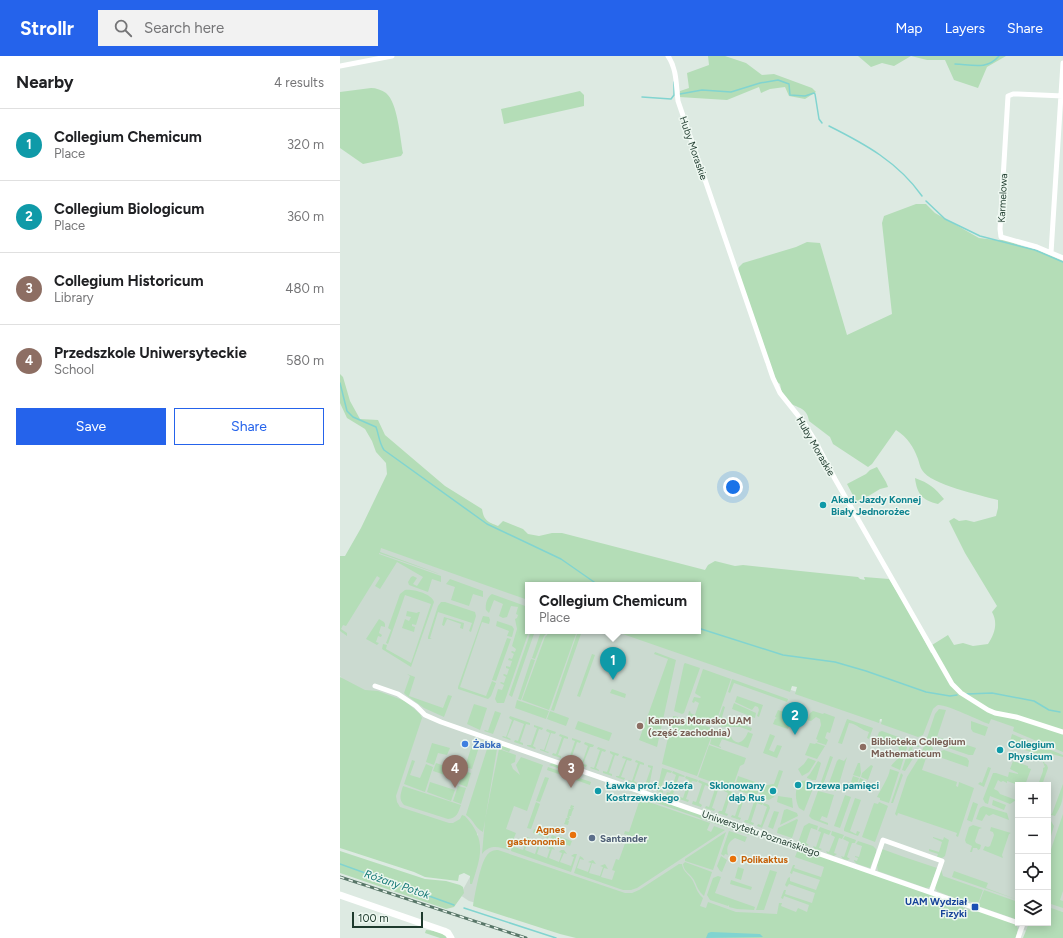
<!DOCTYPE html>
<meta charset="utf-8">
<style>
:root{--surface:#fff;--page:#f2f2f2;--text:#202124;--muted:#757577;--line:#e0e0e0;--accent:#2563eb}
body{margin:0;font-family:Figtree,sans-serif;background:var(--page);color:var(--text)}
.controls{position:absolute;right:12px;bottom:12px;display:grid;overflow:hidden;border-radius:0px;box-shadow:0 2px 10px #0003}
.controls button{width:36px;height:36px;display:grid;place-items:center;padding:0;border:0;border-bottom:1px solid var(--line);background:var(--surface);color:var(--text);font:20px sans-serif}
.scale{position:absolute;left:12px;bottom:10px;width:71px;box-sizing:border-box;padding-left:4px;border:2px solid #1e3a2d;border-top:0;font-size:11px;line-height:14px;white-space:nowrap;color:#1e3a2d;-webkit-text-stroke:3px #edf7f0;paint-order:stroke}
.you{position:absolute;left:393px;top:431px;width:14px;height:14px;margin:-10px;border:3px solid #fff;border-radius:50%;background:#1a73e8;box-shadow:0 0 0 6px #1a73e833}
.badge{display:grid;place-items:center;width:26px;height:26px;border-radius:50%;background:var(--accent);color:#fff;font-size:13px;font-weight:700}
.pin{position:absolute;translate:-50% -33px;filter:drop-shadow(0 1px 2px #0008)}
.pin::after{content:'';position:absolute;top:21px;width:14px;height:12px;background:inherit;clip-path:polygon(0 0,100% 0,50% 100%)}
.popup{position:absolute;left:185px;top:526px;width:176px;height:52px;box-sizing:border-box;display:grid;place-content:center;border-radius:0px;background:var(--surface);filter:drop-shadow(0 1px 3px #0005);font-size:13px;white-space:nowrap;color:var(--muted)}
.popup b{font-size:15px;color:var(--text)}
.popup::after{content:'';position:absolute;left:50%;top:100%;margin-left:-8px;border:8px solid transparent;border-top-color:var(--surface)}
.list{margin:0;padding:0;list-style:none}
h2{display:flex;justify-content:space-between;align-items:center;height:52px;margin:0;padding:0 16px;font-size:17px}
h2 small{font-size:13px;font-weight:400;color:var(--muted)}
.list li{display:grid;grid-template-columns:26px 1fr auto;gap:12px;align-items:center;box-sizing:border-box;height:72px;padding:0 16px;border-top:1px solid var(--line)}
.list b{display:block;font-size:15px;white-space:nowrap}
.list p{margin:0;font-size:13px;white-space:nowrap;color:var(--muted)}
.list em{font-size:13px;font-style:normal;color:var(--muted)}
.actions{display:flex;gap:8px;padding:12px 16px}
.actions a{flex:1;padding:9px 0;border:1px solid var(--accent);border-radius:0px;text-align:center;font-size:14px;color:var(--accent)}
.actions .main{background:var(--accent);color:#fff}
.icon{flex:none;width:22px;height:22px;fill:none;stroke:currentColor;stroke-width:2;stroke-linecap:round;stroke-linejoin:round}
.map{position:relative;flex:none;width:723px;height:882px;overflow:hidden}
header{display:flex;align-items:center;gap:24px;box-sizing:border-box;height:56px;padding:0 20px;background:var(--accent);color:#fff}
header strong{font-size:19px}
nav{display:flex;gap:22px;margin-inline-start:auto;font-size:14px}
.search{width:280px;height:36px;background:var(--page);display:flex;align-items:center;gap:10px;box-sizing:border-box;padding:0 14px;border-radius:0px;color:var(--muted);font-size:15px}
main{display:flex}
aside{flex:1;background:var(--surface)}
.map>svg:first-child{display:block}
.built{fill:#cbdad0}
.green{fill:#b4ddb7}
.water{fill:#81d4d0}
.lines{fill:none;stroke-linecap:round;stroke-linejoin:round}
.stream{stroke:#81d4d0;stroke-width:1.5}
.street{stroke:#fff;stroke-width:5}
.secondary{stroke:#fff;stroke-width:7}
.rail-casing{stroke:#587668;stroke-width:3}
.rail{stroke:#edf7f0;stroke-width:1.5;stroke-dasharray:4.5;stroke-linecap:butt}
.culture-dot{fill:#0f9aa8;stroke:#edf7f0;stroke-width:1.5}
.education-dot{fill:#8d6e63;stroke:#edf7f0;stroke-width:1.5}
.shop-dot{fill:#3f7fe0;stroke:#edf7f0;stroke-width:1.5}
.food-dot{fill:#e8710a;stroke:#edf7f0;stroke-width:1.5}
.service-dot{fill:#5c6f8a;stroke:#edf7f0;stroke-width:1.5}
.transit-dot{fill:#1a4fb4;stroke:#edf7f0;stroke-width:1.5}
.labels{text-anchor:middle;stroke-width:3;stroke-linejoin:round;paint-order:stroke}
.street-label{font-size:10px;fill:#1e3a2d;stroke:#edf7f0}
.culture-label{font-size:10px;font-weight:bold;fill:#0d838f;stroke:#edf7f0;text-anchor:start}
.education-label{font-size:10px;font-weight:bold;fill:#785e54;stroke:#edf7f0;text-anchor:start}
.shop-label{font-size:10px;font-weight:bold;fill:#366cbe;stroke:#edf7f0;text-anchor:start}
.food-label{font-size:10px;font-weight:bold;fill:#c56008;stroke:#edf7f0;text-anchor:end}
.service-label{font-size:10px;font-weight:bold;fill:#4e5e75;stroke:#edf7f0;text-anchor:start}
.transit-label{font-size:10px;font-weight:bold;fill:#164399;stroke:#edf7f0;text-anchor:end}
.water-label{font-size:11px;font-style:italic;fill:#157976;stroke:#edf7f0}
</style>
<header>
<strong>Strollr</strong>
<div class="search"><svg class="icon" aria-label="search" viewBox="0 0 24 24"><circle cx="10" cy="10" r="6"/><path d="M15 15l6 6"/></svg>Search here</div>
<nav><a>Map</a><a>Layers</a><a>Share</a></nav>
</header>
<main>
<aside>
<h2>Nearby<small>4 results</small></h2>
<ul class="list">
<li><span class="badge" style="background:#0f9aa8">1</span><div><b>Collegium Chemicum</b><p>Place</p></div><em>320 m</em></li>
<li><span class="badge" style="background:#0f9aa8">2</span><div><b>Collegium Biologicum</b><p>Place</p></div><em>360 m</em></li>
<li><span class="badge" style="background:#8d6e63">3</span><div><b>Collegium Historicum</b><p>Library</p></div><em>480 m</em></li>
<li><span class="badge" style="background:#8d6e63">4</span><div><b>Przedszkole Uniwersyteckie</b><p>School</p></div><em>580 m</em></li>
</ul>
<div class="actions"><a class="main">Save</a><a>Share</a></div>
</aside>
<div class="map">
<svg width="723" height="882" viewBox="0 0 723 882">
<rect width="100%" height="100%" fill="#ddeae2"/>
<path class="built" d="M39,489L188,529V575H283L579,679L592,646L723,683V856L708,852V729H678V867H690L688,875L664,870H218L129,845L120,839L131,819L138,778L25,741L6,628L0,620V567Z"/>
<path class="green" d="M368,0H385L406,7L422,19L434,18L472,32L476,36L465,43L449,40L445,31L430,33L421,37L419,31L387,44L339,41L340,35L349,32L347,17L369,9Z
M518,0H666L647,11L638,32L614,24L605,4H587L571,0L554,10L542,7L531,11Z
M31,32C36,32 42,34 46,37C58,47 60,82 63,97L61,100L23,108L0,92V36Z
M240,35L244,39V50L164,68L161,53Z
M576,148H586L595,157L639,182L656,184H666L684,191L697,194L723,205V696L673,675L674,671L651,663L649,668C640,665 606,648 598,649C596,650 595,651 593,653L583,679L578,681L541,668L542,663H540L539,667L455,638L457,631L452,630L450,636L274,575H358V529H188V544L41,492L40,496L97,517L99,518L39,497V498L101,520V526L92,523L88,536L69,529L68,526L71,521L73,520L77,522L73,528L77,530L83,521L57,506L40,533L35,530L40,522L37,520L6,570L3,569L1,573L7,577V580L0,575V500H5L21,472L47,418L46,407L36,396L32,385L25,373L7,362L0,347V318L3,321L10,345L20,363L38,364L45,379L105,430L142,453C144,465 148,466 158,470L163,465L183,473L188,478L199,480L212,477H222L365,514L368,509L375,505L395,510L403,509L518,521L520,523L525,524L524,521L549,523L570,557L591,597L595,596L592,589L608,579L614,589L623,587L633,590L648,588C655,577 658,567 652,556L657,550L625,497L609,465L614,462L619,465L626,464L634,466L656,460L658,452V444C640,439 591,429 582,414C580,411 579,406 578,403C573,390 568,382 556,374L532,408L528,411L493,388L490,381L469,365C467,348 451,353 444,341C441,338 441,332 440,328L433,323L426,309L418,278L397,217L399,211L403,207L456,191L467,186L480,187L507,279L552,258L542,167L544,160Z
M537,411L546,426L548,431L540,433L517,447L507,428L526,418L530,414Z
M575,422C589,427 595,432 604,443L598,448C582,444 577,438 575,422Z
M110,523L143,535V541L133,538L129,550L111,544L115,531L106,528Z
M65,534C73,533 92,538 94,546L71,611L42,593L43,588L47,589L46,593L71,607L91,548L65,539L48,588L46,587L51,574L48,572L60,538Z
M152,538L188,551V575H189L164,647H157L155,643L158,633L162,634L164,629L160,627L161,626L164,627L166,621L163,619L164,618L167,619L169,613L166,612V610L170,611L172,605L168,604L169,602L172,603L174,598L171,596L172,595L175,596L176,593L172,590L177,573L175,563L177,562L178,559L176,558L178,551L171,550L167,561L163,562L159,560L163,548L154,544L149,557L146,554C145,549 147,541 152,538Z
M101,546H105L135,556L136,560L131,576L129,575L132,567L98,556L90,582L92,583H88V581L98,550Z
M67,555L77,557L78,556H80L76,569L72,568V570L75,571L74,576L62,572L65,563L69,565L71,561L66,560Z
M143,560L149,561L150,564L149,568L142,566L120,631L146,640L152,625L156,627L151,640L148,643L118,633V631Z
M104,561L124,567L123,573L120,572L121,568L107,563L104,570L102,569Z
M39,563L44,566L45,568V571L41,570L39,577L42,579L41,581L38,580L36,586L39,587L37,589L26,583Z
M157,565L172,570L174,573L172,581L167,580L169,575L156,570Z
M191,575H195L172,641L169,639Z
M201,575H208L206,578L204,580L195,603L192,602Z
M209,575H237L209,654L182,644L205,581L207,579Z
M238,575H242L214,655L211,654Z
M167,582L171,583L156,625L152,624Z
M315,596L336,604L317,691L299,684L328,603L314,598Z
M252,598L255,599L240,641L237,640Z
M191,603L195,604L181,644L178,643Z
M345,607L360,612L344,657L342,658L334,655L344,608Z
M363,613L391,623L375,669L348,660L349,655L351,656L350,657L355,659L359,647L355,645L354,647L352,646L354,641L360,642L361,641L356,638L355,637Z
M67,618L75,621L69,640L103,652L108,639L112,640L104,661L84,652L66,639L64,637L70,620Z
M0,621L25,634L38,635L65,645L80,658L82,662L56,740L57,746L60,751L109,767H113L120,763L122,759L125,760C147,784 141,800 132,828H130V820L124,817L119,819L118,825L85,821L74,816L0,792Z
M392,623L448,643L447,646L394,627L390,637L388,636Z
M272,633L286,638L285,642L270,637Z
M397,640L423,649L419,661L417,660L419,654L418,651L415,650L412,654L395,646Z
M177,644L209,655L206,663L175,652Z
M394,647L416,657L415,662L392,653Z
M134,648L147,652L140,674L127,668Z
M383,650L385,651L382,661L412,672L411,675L400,671H383L376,669Z
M599,653L606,654L597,681L611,685L610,688L620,690L621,687L636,692L633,699H629L588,685L587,682L595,658Z
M438,654L453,659L448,673L433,668L435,663L437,662L435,661Z
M155,655L161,657L153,678L144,675L145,674L148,675Z
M210,655L229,662L226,670L207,663Z
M473,655L483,658L484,657L495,661L490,677L487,676L485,682L488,684L486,689L477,686L478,684L476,683L481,669L480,663L476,661L471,665L467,664L470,657Z
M170,660L190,667V669L186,668L180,686L183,687V689L174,686L175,684L178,685L184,668L174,664L167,681L171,683L170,684L162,681L163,680L166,681L172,664L169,662Z
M333,660H335L375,673L389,676C391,678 391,682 393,684C401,691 406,681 408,676L413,678L408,692L382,683L379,690L381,691V692L370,688L373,676L357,720L322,708Z
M507,663L533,672L529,683L527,682L529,676C521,674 517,668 509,667L502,688L498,687Z
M238,665L272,677L269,685L235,673Z
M631,665L648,671L645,680L633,676L631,673Z
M194,669L203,672L202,674L199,673L193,690L196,692L195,693L187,690V689H191L197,672L194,671Z
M207,673L216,676L215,678L211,677L205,695L209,696L208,697L200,694V693L204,694L210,677L206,675Z
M542,675L569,685L560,714L551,710C553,707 557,704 559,701C563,692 552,680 543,684C540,685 536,689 534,691L539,676Z
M220,678L228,681V683L224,682L218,699L221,700V702L212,699L213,697L216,698L222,681L219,680Z
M430,678L435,680L429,694L434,696L437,689L442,690L437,702L423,697Z
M672,678L723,699V701L708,697L704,707L707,709L708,712L702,729H698L703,715V712L705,711L700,699L696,697H694L669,689Z
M232,682L241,685L240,687L237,686L231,703L234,705V706L225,703V702L229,703L235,685L232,684Z
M151,685L171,692L169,696L146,687Z
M245,686L254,689L253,691H250L243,708L247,709L246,711L238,708V706L242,707L248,690L244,688Z
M92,687L110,692L107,699L98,697L94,709L86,706Z
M470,687L475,688L476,687L485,690L477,703L465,699Z
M571,687L579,690V691L573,690L572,694L577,696L565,715L562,714Z
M586,688L591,690L593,692L592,699L588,698L587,700L582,695L584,690Z
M132,689L139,691L132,713L125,711Z
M369,689L406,702L404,708L400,710L392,733L358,721Z
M152,691L157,693L143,776C135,772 133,763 126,759L147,693Z
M258,691L266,694L265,696L262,695L256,712L259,714V715L250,712L251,711L254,712L260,694L257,693Z
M159,693L176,699L175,706L171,708L173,713L180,719L176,709L181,701L203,709L187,755L174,750L166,773L176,777L169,794C159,791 150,788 142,798L145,764Z
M604,694L627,702L629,705L628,711L599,701L601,695Z
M270,695L279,698L278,700L275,699L269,717L272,718V720L263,717V715L267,716L273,699L270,697Z
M582,697L586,702L582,714L617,726L616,730L618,731L619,726L634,732L618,781L616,780L617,777L558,757L557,760L555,758L567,721Z
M283,700L292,703L291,705L287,704L281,721L285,722L284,724L276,721V720H279L286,703L282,702Z
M490,700L493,701L483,729L480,730V729Z
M507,701L499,728L494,727L492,730L497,732L496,735L489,733L488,730L497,705L499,703L504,705Z
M468,702L476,705L469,716L462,720L458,713L464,708Z
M72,704L75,705L70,719L80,722L86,708L93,711L85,736L64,728Z
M296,704L304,707V709L300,708L294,725L297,727V728L288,725L289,724L292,725L298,707L295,706Z
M478,705L481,707L476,724H472L467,722V721L470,718Z
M673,705L688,710V712L691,713L685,729H678L667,725V727L663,725L661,726L658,724L654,733L658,735L660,738L676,744L670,748L650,740L648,748L645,747L643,743L653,717H656L668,721L669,716L678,718V717L670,713Z
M96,707L110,712L108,720L93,715Z
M213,707L236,715L235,718L209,709Z
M518,707H520L521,717L520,721L513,719Z
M308,709L313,710L309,731L307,732L301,730V728L305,729L311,712L308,711Z
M531,709L533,710L528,724L521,721L522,717Z
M208,711L251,726L250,729L207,714Z
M648,711L651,712L644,731L638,728L640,726L642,727Z
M322,712L332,715L331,717L327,716L320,734L323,735V737L317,735Z
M550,713L559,716L549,747L540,744V742L537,741C541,733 549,721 550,713Z
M439,714L443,715L434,741L429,744L420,742L419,739L422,729C427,730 430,728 434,728Z
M123,715L131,717L127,731L119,728Z
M333,715L345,720L344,721L339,720L333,738L336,740L335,742L326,739L327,736L330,737L336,719L332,717Z
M561,717L563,719L553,747H551Z
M346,720L358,724L357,726L352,725L346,743L349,744L348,746L339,743L340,741L343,742L349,724L345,722Z
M398,720L421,728L417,739L414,740L394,733Z
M513,720L519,722L516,731L510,729Z
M205,721L209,722L200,746L196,745Z
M520,722L526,725L523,734L517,732Z
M359,724L371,729L370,731L365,729L359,747L362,749L361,751L352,748L353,745L356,746L362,728L358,726Z
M461,725C465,724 472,725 474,730L464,755L459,752C455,744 454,732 461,725Z
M90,726L115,734L111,745L87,736Z
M723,728C723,744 723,747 715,760L708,758V757L712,758Z
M372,729L384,733L383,735L378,734L372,752L375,753L374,755L365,752L366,750L369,751L375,733L371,731Z
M63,730L121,749C118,757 117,762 108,763L64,749C58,743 61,737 63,730Z
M118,730L126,732L121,748L113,745Z
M385,733L397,738L396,740L391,738L385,757L388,758L387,760L378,757L379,755H382L388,737L384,735Z
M478,735L494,739L487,762L482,760L480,764L488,767V769L472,763L469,760Z
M301,738L389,768L388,772L297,740Z
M398,738L410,742L409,744L404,743L398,761L401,762L400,764L391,761L392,759L395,760L401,742L397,740Z
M505,739L511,741L500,772L494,770Z
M438,740L452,742L453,752L437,746Z
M411,742L423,747L422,749L417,747L411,766L414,767L413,769L404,766L405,764H408L414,746L410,744Z
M515,742L521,744L510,775L516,778L517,775L520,776L518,780L504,775V773Z
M300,743L370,767L367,774L371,776L374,770L385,774L297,832L291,834H283L234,817L240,800L243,802L244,804L240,803L237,812L248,816L251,807L248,806L253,804L256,808L252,807L249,817L260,820L263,811L260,810L265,808L268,813L264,812L261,821L272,824L275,815L272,814L276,803L279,804L288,779L284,778L285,775L289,776Z
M653,744L666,749L664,754L652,749Z
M196,746L200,748L191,773L187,772Z
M539,746L548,750L535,786L522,781L534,747L538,748Z
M633,746L638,748L632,766L627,764Z
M424,747L429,749L430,752L422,772L417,770L418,768L421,769L427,751L423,749Z
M231,749L234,750V751H232L234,752L232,756L230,755L232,756L231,760H229L230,761L229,764H227L229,765L228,769L224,768L225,766H227H225L226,762H228L227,761L228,757L230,758L228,757L229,753H231L230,752Z
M643,750L667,757L669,764L653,758L649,760L646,758L642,765L636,763L640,752Z
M447,753L457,757L458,760L440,769L444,754Z
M434,755L439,756L433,773L428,771Z
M723,758V835L720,844L723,845V852L708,847V802Z
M457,763L458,764L452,782L437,777L438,772Z
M708,763L711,765L714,770L711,780L708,779V773L710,770H708Z
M469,767L478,770L477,774L471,772L466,787L469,789L464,790L461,788L459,784L464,770Z
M633,769L642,772L639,773L635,785L636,787L641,789L640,793L638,794L637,792H633L632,796H630L632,790L626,787L625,784L629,771Z
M395,770L417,778L416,781L391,773Z
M480,771L491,775L489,779L484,777L479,792L482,793C478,796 474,794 473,790L476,791L481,776L478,775Z
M651,771L671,777L669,778L662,799L663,802L643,794L645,790L648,791L650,790L654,779L653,776L650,775Z
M194,773L200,775V774L210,777L208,782L193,777Z
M389,775L407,781L405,786L395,782C388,786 386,792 388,799L385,798L384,800L381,798Z
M492,775L504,779L502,783L499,782L494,797L497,798L494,800L487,797L486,795L489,796L495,781L491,779Z
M386,776L373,814L345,805V803Z
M212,779L217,781L218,780L232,785L230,790L210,783Z
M505,780L516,784L515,787H512L507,801L510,803L507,804L503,803L501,800L504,801L509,786L503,783Z
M187,781L190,782L191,786L188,785L185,794L195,798L198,789L195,787L197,786H200L203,790L200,789L197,798L207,802L210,793L207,792L212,790L215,794L212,793L209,802L219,806L222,797L219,796L221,794H224L227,798L224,797L220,806L231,810L234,801L231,800L234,798H237L231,816L171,795L172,790L183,794L186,785L183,783Z
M593,781L603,784L604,781L609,784L605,800L602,802L597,801L598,798L589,795V793L599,796L602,786L593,782Z
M518,785L533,790L536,793V797L530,812L517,808L514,805V804L517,805L518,802L515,801V800L519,801L522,790L516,788Z
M461,793L623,850V852L636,856L637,854L676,868L678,873L676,882H236L220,878L133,850C135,838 140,808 147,799C150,795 154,794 158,794L285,837H292L299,834L339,808H342C343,815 347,817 351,822C356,829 356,836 363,842L360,850L366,852L368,846L396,856L437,858L439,847H442L441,850L456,856L458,852L467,856L469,849L444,840L443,843L441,842L444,834H446L445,838L472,847L475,837L449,828L447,831L445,829L448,822L450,821V825L476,834L480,824L453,815L452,818L450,817L453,809H455L454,812L481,821L484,811L455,801L457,796L461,795Z
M542,793L564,801L597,812L590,831L586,832L538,815L537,809Z
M0,795L85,823L106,825L120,829L123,831L124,837L114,851L106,853L0,817Z
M381,800L387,804L382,816L380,815L377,810Z
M345,806L372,816L364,840C358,835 357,830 354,824C350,817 344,816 343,808Z
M398,811L404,813L401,824L395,822Z
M601,813L603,820L643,834L638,848L625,844L624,846L597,835L595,831Z
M430,814L437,816L424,854H416Z
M614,815L648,827L646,832L678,844L612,821Z
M378,820L381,821L375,837L415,851L414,854L397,853L389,851V849L388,850L370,844L367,839L373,822Z
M391,824L412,831L411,834L390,828Z
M644,834L678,846V864L638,850Z
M708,851L723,856V882H683L689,867H708Z
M86,874C94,875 102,875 107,882H100L85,877Z"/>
<path class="water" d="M371,876L420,878L423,881L366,882L368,877Z"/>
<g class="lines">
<path class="stream" d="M615,8C633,9 647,14 659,0
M340,38L362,34L391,36L420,27L438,24L449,28L450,39L465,40L474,37L475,38L479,63L482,67
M302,41L331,43L334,39V26
M489,70C525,88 558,106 582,140
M586,145L605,163L640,180L695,194L723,206
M0,327L7,355L13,361L36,371C39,379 39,387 44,394L147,468L221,503L254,526L256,529
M358,572L443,599L495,606L526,615L586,636L610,640L617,639
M627,638L652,637L694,645L709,654L720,656
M0,808L114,849
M124,852L216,882"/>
<path class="street" d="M328,0C337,13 336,29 338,45L433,322L440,337L464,367L474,383L495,423L612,628L621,637L648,654L655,657L676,661L723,676
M0,10L52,0
M723,40L678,38H673L668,40L660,173L661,181L697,191L723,202
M711,197L723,7
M35,630L58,638L76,650L85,659L101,666L678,867
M532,816L543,784L602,805L591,836
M678,882L683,868L679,867"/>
<path class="secondary" d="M0,839L104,875L108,877L111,882"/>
<defs>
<path id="rail" d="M0,821L186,882"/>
</defs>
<use href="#rail" class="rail-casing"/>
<use href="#rail" class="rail"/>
</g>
<g class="culture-dot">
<circle cx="483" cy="449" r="4"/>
<circle cx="660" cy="694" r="4"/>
<circle cx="458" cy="729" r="4"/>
<circle cx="258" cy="735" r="4"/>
<circle cx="433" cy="735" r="4"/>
</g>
<g class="education-dot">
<circle cx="300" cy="670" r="4"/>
<circle cx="523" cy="691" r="4"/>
</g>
<circle class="shop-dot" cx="125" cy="688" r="4"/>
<g class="food-dot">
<circle cx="233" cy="779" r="4"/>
<circle cx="393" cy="803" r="4"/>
</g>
<circle class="service-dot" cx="252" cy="782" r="4"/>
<rect class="transit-dot" x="631" y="847" width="8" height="8" rx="2"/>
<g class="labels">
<g class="street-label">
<text transform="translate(354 92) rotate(71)" y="4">Huby Moraskie</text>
<text transform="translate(662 142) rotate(-87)" y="4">Karmelowa</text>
<text transform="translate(476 390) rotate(60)" y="4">Huby Moraskie</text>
<text transform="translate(421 777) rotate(19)" y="4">Uniwersytetu Poznańskiego</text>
</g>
<g class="culture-label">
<text x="491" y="447">Akad. Jazdy Konnej<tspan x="491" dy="12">Biały Jednorożec</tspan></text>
<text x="668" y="692">Collegium<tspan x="668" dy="12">Physicum</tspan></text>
<text x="266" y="733">Ławka prof. Józefa<tspan x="266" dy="12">Kostrzewskiego</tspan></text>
<text x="425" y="733" text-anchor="end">Sklonowany<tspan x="425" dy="12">dąb Rus</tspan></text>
<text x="466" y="733">Drzewa pamięci</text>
</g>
<g class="education-label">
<text x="308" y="668">Kampus Morasko UAM<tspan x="308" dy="12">(część zachodnia)</tspan></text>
<text x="531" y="689">Biblioteka Collegium<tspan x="531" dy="12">Mathematicum</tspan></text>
</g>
<g class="shop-label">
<text x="133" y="692">Żabka</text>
</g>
<g class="food-label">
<text x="225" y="777">Agnes<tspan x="225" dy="12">gastronomia</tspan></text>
<text x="401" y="807" text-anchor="start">Polikaktus</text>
</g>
<g class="service-label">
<text x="260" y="786">Santander</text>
</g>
<g class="transit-label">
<text x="627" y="849">UAM Wydział<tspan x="627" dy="12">Fizyki</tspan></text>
</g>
<g class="water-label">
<text transform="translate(57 828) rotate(19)" y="4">Różany Potok</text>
</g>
</g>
</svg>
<div class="controls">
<button>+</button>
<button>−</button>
<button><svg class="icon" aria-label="locate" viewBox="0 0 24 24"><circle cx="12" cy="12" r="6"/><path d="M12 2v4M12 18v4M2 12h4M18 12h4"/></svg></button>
<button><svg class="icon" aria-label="layers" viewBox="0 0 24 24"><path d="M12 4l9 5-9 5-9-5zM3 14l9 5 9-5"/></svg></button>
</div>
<div class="scale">100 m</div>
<div class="you"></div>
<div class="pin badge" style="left:273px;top:624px;background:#0f9aa8">1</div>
<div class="popup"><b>Collegium Chemicum</b>Place</div>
<div class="pin badge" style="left:455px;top:679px;background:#0f9aa8">2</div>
<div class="pin badge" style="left:231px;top:732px;background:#8d6e63">3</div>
<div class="pin badge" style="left:115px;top:732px;background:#8d6e63">4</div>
</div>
</main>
